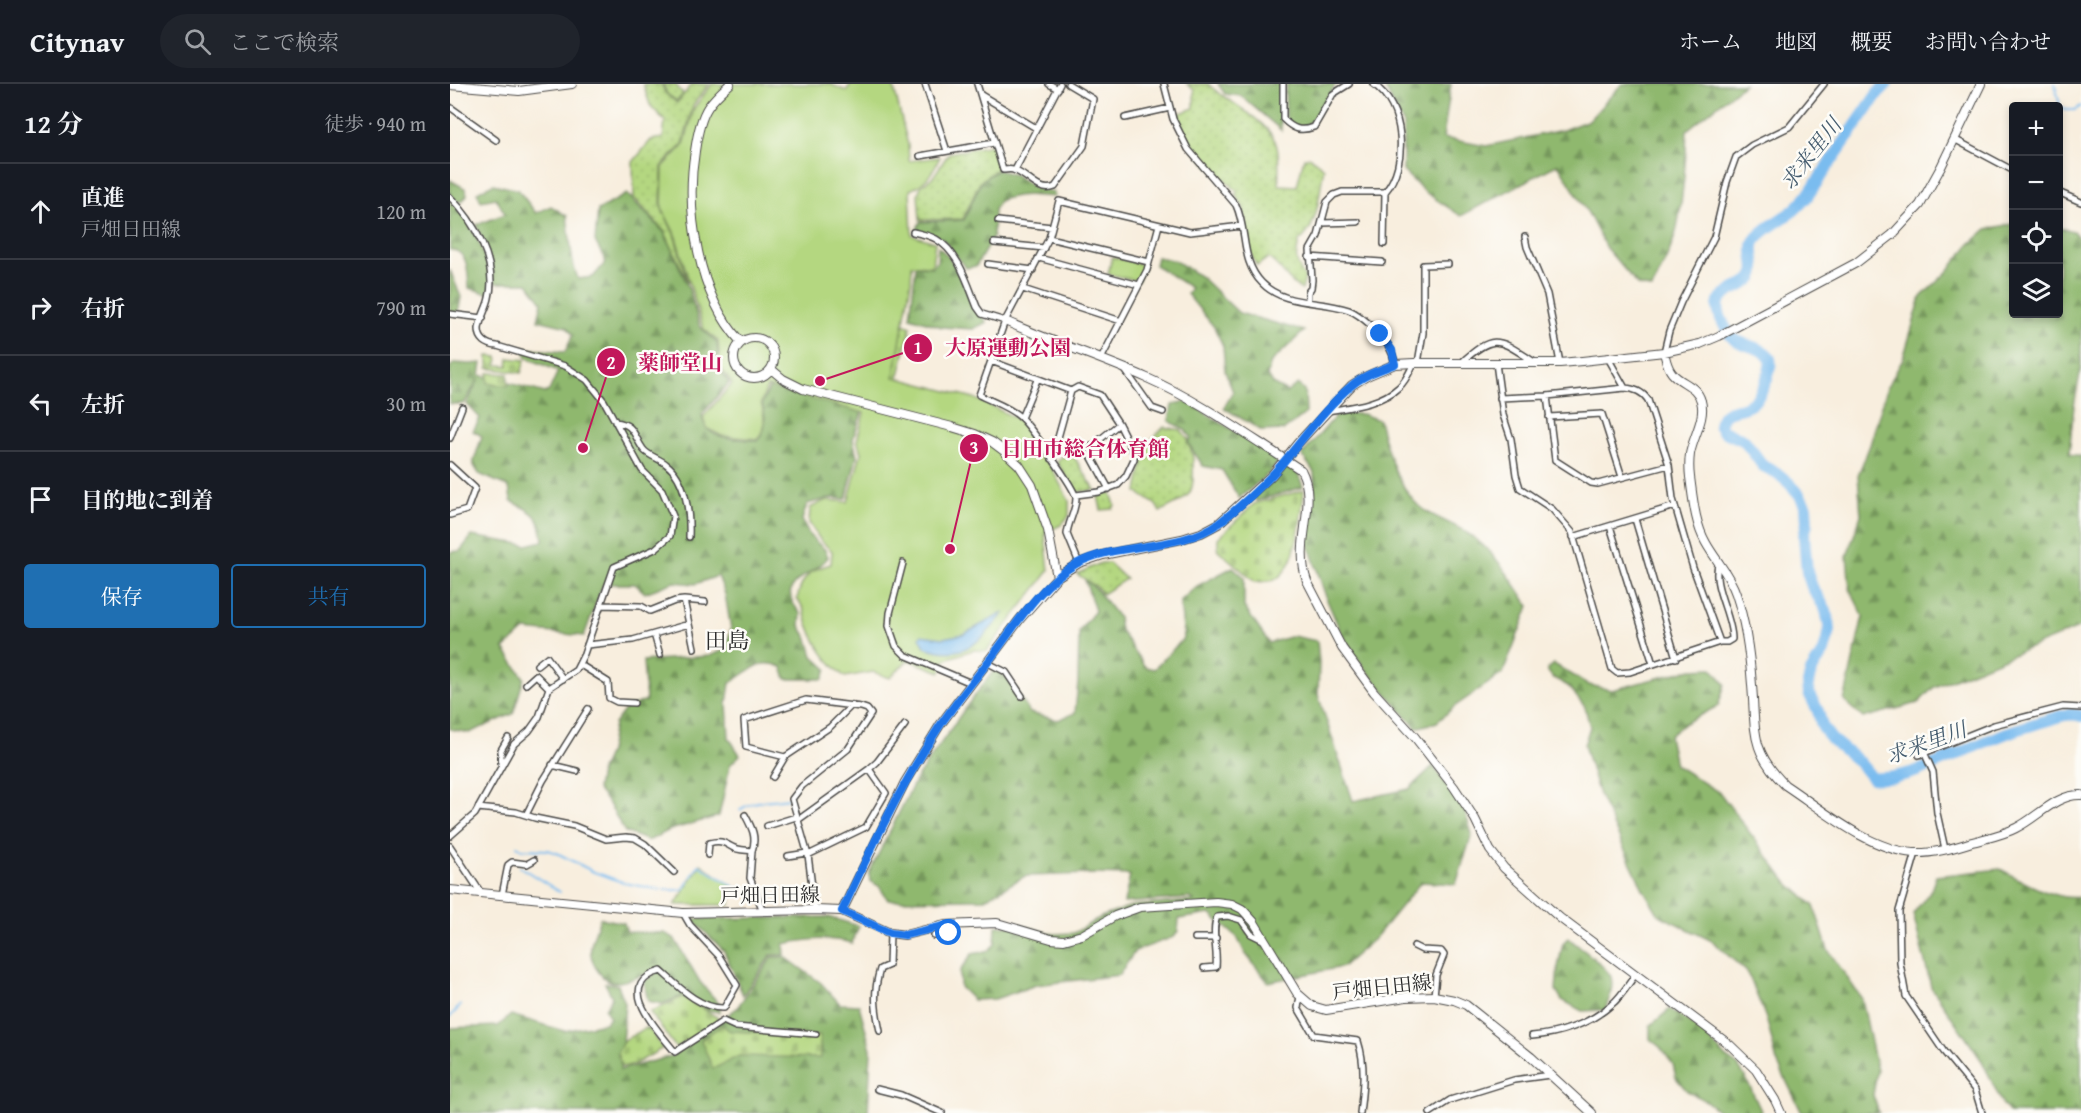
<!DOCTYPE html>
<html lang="ja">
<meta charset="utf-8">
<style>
:root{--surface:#171b24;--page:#20242c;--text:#f1f3f6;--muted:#9ea1a6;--line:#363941;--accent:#1f6fb2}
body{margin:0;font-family:"Gentium Book Plus","Noto Serif JP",serif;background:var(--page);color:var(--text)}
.controls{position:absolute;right:18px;top:18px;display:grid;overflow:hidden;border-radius:6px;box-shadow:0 3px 9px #0003}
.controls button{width:54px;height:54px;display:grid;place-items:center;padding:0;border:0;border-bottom:2px solid var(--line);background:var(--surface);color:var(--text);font:30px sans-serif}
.stop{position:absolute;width:18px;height:18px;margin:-14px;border:4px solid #1a73e8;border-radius:50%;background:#fff}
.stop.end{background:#1a73e8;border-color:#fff;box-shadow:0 2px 6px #0008}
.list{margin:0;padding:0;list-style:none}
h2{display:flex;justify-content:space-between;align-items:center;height:78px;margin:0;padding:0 24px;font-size:26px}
h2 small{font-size:20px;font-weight:400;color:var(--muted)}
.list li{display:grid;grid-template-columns:39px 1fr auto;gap:18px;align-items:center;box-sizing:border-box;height:96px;padding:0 24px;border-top:2px solid var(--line)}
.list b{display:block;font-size:22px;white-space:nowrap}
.list p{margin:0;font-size:20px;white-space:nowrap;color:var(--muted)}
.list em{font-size:20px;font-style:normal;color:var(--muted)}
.actions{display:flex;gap:12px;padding:18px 24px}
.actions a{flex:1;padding:14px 0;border:2px solid var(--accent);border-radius:6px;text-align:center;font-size:21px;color:var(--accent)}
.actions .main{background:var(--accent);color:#fff}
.icon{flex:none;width:33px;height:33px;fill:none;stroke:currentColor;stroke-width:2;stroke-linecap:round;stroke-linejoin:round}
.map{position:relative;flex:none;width:1631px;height:1029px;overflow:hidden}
header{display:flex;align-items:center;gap:36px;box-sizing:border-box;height:84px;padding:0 30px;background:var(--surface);border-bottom:2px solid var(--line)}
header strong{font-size:28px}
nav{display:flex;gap:33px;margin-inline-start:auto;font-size:21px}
.search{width:420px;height:54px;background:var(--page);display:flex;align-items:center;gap:15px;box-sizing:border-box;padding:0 21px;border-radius:33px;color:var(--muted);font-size:22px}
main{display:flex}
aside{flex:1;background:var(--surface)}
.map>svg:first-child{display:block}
.grass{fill:url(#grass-dots);stroke:#708156;stroke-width:1.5}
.forest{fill:url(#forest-firs);stroke:#5d724c;stroke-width:1.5}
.cemetery{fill:url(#cemetery-stones);stroke:#708156;stroke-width:1.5}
.park{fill:#b4d780;stroke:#708156;stroke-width:1.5}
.water{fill:#7abcef;stroke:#52748d;stroke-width:1.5}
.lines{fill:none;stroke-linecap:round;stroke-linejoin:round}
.stream{stroke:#7abcef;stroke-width:2}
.river{stroke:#7abcef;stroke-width:12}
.street-casing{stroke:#4a4846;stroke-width:8}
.secondary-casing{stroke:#4a4846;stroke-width:10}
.street{stroke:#fff;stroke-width:5}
.secondary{stroke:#fff;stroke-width:8}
.secondary-bridge-casing{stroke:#4a4846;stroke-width:10;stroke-linecap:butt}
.secondary-bridge{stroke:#fff;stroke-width:8}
.route{stroke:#1a73e8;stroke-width:8}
.labels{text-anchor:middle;stroke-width:5;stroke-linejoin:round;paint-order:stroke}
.street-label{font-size:20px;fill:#2b2b2b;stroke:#fdfcf7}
.water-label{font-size:21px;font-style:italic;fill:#475e70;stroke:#fdfcf7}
.quarter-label{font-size:22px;fill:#2b2b2b;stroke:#fdfcf7}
.leader{fill:none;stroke:#c2185b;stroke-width:2}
.callout-dot{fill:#c2185b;stroke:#fdfcf7;stroke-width:2}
.mark-label{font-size:18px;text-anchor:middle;font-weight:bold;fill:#fff}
.callout-label{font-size:21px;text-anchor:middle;font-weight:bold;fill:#c2185b;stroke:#fdfcf7;stroke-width:5;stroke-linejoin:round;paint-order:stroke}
</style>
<header>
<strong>Citynav</strong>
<div class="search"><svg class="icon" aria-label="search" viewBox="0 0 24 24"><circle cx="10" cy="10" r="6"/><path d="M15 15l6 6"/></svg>ここで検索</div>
<nav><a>ホーム</a><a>地図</a><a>概要</a><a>お問い合わせ</a></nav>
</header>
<main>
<aside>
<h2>12 分<small>徒歩 · 940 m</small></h2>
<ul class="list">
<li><svg class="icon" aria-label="ahead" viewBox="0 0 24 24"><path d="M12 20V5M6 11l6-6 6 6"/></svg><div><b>直進</b><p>戸畑日田線</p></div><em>120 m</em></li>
<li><svg class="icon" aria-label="right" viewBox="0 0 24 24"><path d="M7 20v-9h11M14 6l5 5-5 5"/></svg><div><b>右折</b></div><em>790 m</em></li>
<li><svg class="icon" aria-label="left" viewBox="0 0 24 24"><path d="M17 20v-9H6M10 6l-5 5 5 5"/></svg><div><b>左折</b></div><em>30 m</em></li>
<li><svg class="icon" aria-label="arrive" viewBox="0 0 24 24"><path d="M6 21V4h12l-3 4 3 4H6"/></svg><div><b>目的地に到着</b></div></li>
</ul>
<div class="actions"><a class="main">保存</a><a>共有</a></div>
</aside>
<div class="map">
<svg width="1631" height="1029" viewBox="0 0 1631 1029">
<defs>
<pattern id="grass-dots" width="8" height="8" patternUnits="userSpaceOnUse" patternTransform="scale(1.5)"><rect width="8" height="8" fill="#b4d780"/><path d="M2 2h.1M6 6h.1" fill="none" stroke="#9bb96f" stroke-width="1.8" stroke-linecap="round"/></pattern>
<pattern id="forest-firs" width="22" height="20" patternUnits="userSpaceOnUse" patternTransform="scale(1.5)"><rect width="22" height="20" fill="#8fb86e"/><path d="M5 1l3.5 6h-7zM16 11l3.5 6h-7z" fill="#75965b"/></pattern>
<pattern id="cemetery-stones" width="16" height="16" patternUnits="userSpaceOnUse" patternTransform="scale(1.5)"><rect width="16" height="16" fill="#b4d780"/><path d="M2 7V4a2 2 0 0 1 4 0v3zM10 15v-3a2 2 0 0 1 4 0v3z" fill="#9bb96f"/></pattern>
</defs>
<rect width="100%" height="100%" fill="#fdfcf7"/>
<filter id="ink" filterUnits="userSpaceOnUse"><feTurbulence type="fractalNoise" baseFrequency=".0167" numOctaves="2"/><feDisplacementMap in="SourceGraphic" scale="12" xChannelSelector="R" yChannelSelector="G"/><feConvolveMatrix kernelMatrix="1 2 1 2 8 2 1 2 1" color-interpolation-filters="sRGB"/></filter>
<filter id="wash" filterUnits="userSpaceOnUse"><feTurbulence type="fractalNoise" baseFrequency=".008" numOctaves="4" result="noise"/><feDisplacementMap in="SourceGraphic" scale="24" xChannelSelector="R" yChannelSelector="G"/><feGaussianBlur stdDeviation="1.35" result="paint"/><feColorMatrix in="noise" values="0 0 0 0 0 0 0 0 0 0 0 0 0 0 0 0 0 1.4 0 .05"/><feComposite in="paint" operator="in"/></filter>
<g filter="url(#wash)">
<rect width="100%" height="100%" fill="#f8eede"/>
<path class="grass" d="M193,0H211L216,10L227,19L242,0H259L243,21L233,60L212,82L211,123L224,150L238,199L215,148L184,114L183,78L201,56L213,54L215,37L200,21Z
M213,0H225L233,10L227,17L217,10Z
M737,0H758C775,17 822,37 827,63C830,74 828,89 829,101L847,102L854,74L860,73L874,84C869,106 869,144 849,157C845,175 845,178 855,194L852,206C837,198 833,184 818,174L807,182C794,162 799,145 793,124C792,120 788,115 786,111L787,107C761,81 735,70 728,30L744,24V6Z
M542,61L549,83L530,98L513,135L470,136L468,110L471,102L483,93L499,69Z
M452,240L461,242L448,295L434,319Z
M714,343L731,346L738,355L737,359C743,367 743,372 743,382C745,416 737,412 710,428L706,421L687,408L696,361Z
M619,365L645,406L626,408L607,378Z
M661,409L665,421L663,425L651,426L648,411Z
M651,479H659L676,495L652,510L648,504L627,490Z"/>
<path class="forest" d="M768,0H830L831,46L791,12L775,10Z
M837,0H886C880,9 864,40 854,42C847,44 841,39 836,35L835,8Z
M933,0H1001L993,54L1036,62L1113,46L1139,36L1172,0H1294L1237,46C1236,79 1233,112 1227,144C1222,166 1211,186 1202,205L1188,201L1156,164L1138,129L1108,80L1011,132L975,108L953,87V39Z
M548,86L565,91L585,104L603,108L605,113C585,111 568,109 549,117L544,126L543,153L526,182L516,184L493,155L467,145L470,138L514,136L532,96Z
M0,96L16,105L17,111L12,117H6L0,111Z
M43,100L68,106L86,129L101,122L117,132L123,180L128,195L143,193L156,178L145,157L148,126L177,110L214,148L239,205L250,243L267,258L269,284L279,299L252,330C254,359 286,353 308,357C317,344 316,334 312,319L320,303L412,328L403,355L407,372L396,415L380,414L357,420L352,436L360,452L375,466L378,473C365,493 320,496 351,530L350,542L358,555L363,572L377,585L373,595H336L332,583C308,573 300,588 280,599L277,619L279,654L290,671L280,681L269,732L220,746L198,757L175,748L159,720L147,705L150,688L159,668L164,640L177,623L196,617L193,577L259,572L275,566L281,545L275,510L268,492L245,500L224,498L195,509L185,500H153L134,552L75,546L54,565L74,594L63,630L19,649L0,645V468L10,467L22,452L77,461L93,457C91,432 84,428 61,417L59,403L29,390L23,380L32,352L23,347L30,334L17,320L29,294L14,320H0V283L5,279L20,280L32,279L30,291L95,309L99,307L108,287L77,274L73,264L115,268L123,251L117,243L88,236L92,218L78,199H45L40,175L26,141L55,130L46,114L31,117L27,108Z
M2,118L15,130L31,163L41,194L39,210L19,204C18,191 19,165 0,166V119Z
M1563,140L1564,230H1608L1609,144L1623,147L1631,157V284L1624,322L1619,370L1631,372V543L1484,603L1468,619L1413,634L1394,617L1413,532L1400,505L1397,472L1411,431L1408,391L1420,361L1437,304L1453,275L1471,213L1498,187L1520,160L1537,145Z
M488,163C513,181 515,217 537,238L523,245L492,243L460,233L466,182L482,183L487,178Z
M707,173L726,177L751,193L789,229L854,247L821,278L817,292L824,301L837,308L848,300L855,308L856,329L834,346L812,347L774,324L783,308L775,287L773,262L764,243L737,210L741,204L705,181Z
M0,186L11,213L8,229H0Z
M736,317L830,376L818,390L789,414L772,386L753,382L738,359L741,353L735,346L719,337L722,321Z
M888,329L912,330L929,336C936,364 944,393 963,416C976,432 1000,437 1017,449C1045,467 1061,495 1079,522L1053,589L1004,623L987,638L966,644L913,582L891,549L877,516L857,456L864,408V388L852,371Z
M836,380L848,389L853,403L806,417L804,412L824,395Z
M783,483L794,493V523L819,559L843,552L867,557L869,578L868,611L903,717L959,705L983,682L1014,725L1022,750L1006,800L971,798L925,854L892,883L818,898L795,869L787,853L760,830L729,835L728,847L724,853L685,867L669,891L586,901L545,915L523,916L510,903V887L522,870L538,867L545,860L546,842L570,841L604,850L624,849L651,833L682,822L744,817L741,814L674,819L680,791L643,790L575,792L535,815L438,816L429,802L420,797L419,789L466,695L516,623L545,585L555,591L580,629L608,636L625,629L628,599L629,547L645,527L635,496L646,505L668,533L670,546L695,583L704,585L734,554L730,517L747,502Z
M1104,580L1139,601L1162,606L1242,585L1262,584L1275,600L1268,622L1235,639L1219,652L1225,681L1270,709L1336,797L1364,822L1378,866L1412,915L1427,987L1423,1011L1429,1029H1352L1327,978L1317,937L1298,889L1262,857L1209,831L1193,805L1149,711L1134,661L1140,643L1135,623L1118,602L1102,593L1097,586Z
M1550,785C1573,797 1604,817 1631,813V1029H1560L1553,1021L1532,977L1481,903L1463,830L1481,806L1486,792Z
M378,833L409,842L402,859C379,853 358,855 334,860L335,871H321L293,911L274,867L242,835Z
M150,834L174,839L177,848L214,849L224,854L250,898L271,922L269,928L257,926L245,916L232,912L212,920L198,917L194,898L209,886C197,889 174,900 163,898C153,897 142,881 141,870C139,859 147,845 150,834Z
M1118,854C1127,861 1158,884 1161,893C1164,904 1159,916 1155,926L1132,927L1112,916L1106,906L1108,883L1113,859Z
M322,873H335L371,899L390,920L409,921L421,965L418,1029H0V944L48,942L61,931L114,947L155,939L160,934L155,925L162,913L155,899L168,901L175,919L170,986L222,972L287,924Z
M1220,925L1253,948L1275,973L1288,982L1296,994L1312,1029H1271L1256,1017L1237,1007L1226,994L1223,980L1210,963L1200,955V942Z"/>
<path class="cemetery" d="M38,272L48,273L47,281L58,282L59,274L75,276L71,289L38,284Z
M38,289L58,290V302L38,299Z
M854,406C851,429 849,484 824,496C819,498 811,497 805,498L768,466V454L804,420Z
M232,913C246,918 257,928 270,935L226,964L200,928Z
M272,941L280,947L370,952V974L289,972L263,985L251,956Z
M198,943L213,964L185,980L172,983L167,969L174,956Z"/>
<path class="park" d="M262,0H380L396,7L401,0H443L458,61L459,77L490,73C482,89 477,99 460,106L462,151L485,158L482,182L462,181L461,198L444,293L524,314L572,337L600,381L619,417V432L611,441L595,449L599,487L537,567L523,566L496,575L491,588L458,576L440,594L423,588L395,593C377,578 366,562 358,540C353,528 357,527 347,515C352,493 359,486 381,480L382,467L371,457L359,439L360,424L376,416L398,418L411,369L407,356L414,329L317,303L311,319C315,332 316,343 308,355L272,352L256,344L253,333L282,300L270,283L268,257L253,244L225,150L212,124L213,83L234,61L244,24Z
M662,173L695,181L688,197L658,190Z
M251,780L283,803L280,821H225Z"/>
<path class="water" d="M555,528C532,556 514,578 475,563L470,553L471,551L493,554L514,550Z"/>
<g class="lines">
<path class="stream" d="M1605,0L1610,22L1616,26H1625L1631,22
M290,726C304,715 322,717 339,714
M67,762L72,765L98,766L107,769L144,788L175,799L211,806H233L249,781L286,804L302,805
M70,783L110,808
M0,933L11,921"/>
<path class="river" d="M1437,0L1428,9L1356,114C1352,118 1348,123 1343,127C1334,134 1308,148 1304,158C1299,169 1310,185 1302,194C1294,204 1269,207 1268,222C1268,232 1277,248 1284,255C1295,264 1325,263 1320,283C1318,294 1311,313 1301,320C1288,329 1274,321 1269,341L1273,347L1295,357L1313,382L1327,389L1339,399L1349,410L1356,423L1357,439L1354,452L1357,488L1362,503L1376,526L1380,546L1374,567L1361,588L1358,599L1359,609L1368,627L1372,642L1381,655L1409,678L1422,694C1460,698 1510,667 1547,653C1561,647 1576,643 1591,638C1603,635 1619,627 1631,632"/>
</g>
</g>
<g filter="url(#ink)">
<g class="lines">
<defs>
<path id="street" d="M475,0L497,67
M527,0L553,86C557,86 560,85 563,86C578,90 588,110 605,103L634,62L643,15L618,0
M599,0L608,5
M714,0L723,35L738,65L786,121C798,147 790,177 812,199C834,222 870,216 899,226C909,230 917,238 925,245C935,255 943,266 945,280
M833,0V35C843,45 850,48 864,43L883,10L899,0
M531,11L586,44
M0,23L46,56
M675,34L720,24
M1504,55L1564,87
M470,72L544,59
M565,86L610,0
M1608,108L1631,118
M0,113C24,137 48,178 39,214C37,224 30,234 29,245C29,256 37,261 47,262L115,282L137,296L154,317L192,386L212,406L223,432L220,452L205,465L164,483L134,570L126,586L99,604L89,633L79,647L64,660L25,730L0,752
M548,137L602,143
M872,139L908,138
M463,148C471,150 479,151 486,155C509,168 518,201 527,223L532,230L555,237
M1075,153L1077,163L1097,210L1110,279
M599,154L699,178
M544,159L594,164
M934,160L935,108
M859,173L932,178
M589,174L689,201
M538,180L583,186
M573,205L671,237
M858,218V208L861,204L862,196L860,166L868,152L877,118L884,111L892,108H935C959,80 955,21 923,0
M0,230L33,234
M1214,268L1219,247L1231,218L1264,153L1277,98L1286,73L1302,61L1339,43L1374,0
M1158,274L1175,304
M651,275L697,186L709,141
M541,277L621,307
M968,279L973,249V181L998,180
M1011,279C1046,247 1049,256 1086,279
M1046,279L1053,331L1061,355L1066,391L1070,404L1102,425L1122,448L1162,585L1167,589L1180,588L1270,558H1277L1282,555C1282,530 1260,500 1269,478
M675,286L702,324L713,328
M1097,312L1105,376L1141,399L1148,400L1219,381
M1050,314L1097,312L1175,304C1184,305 1192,307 1198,316L1219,381L1223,415L1243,484L1270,558
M878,327C901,323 931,320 949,303C956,297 960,287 964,279
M1099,333L1152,330L1172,393
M571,334L587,296
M165,338C185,340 183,351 193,365C198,372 209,374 216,380C236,395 240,429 239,453
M0,354L12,323
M602,375L621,307L628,303L650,311L669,340L684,370V375L676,392L668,401L649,408L626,411
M0,381L25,404L17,426L0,431
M659,405L641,372L642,362L669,340
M1185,435L1226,574
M1160,442L1203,580
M1123,453L1225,422
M453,479L440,529L439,542L446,562L455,571L521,599
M629,479L617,450C618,438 626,427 626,414C625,404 580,342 570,333C559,323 543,318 529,311L555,237L599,154L609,117L740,148L792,142
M234,516L255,518
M151,521L191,522L200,527L225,517L234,516L244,564
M204,550L210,571
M137,561L183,556L239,540
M538,579L556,588L572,612
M129,580L158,598L159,614L167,618L184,619
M87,581L97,573L113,595
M76,600L86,591L99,604
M1474,668L1483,688L1487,729L1495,765
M1469,671L1544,641L1613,623L1631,624
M335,673L296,663L294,636L356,616L411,623L417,625L421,630L398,665L352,702L342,715L358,771L365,826
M51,680V666L58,654
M102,681L127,687
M323,693L335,673L380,643L402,621
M28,724L66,728L85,734L124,742L156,755L176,753L185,754L195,760L224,788
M76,731L93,697L138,625
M295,731C302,744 307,753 302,767
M348,736L419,685L427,678L455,641
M317,742L346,733
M0,762L31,809
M1466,769L1449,827L1450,879L1456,912L1494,968L1525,1006L1532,1029
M258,771L259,759C270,756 273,758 282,763C287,766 296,766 302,767L300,794L313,827
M358,771L416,743L436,709L419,685
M338,772L357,769
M52,811L58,781L62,778L77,780L84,776
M233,829L240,841L269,872L287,901L274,924C250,925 228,902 211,887C162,900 208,946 225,968L273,937L286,943L366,950
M484,852L499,849L503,846V840
M745,854H766
M964,862L972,866L991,867L994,871L986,891L984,912
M754,884L766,883C768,867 761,846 767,833L778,832L791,836L801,850L815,857
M850,912L848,924L864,951L908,957C916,982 913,1004 910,1029
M430,947C425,924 423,909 430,885L439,881L440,849
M1082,952C1109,950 1140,940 1161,921C1171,913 1178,901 1185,891
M427,1005L451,1011L492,1029
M980,1029L1000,1016L1064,996L1100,991"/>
<path id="secondary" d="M280,0C272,7 264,14 258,23C250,35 247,53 245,67C235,127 248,212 291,258
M0,1L69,7L122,0
M555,237C602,258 650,273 697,294C738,312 776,337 813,361
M284 274a20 20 0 1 1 40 0a20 20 0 1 1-40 0Z
M1214,268C1216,276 1217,283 1222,289C1231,300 1247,301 1251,317C1256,334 1243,353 1240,370C1239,378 1239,385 1240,393C1243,415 1245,440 1256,459C1266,477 1280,491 1286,510C1295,537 1300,573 1302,601C1306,646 1299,665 1335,701C1373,726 1417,765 1464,769C1483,770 1504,764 1522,758C1537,754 1553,751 1566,744C1587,734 1606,710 1631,711
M321,285L333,295L353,305L502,343L525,350L542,358L554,367L569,381L582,401L598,446L607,493
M851,386C869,419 843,458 857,497L892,564L924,608L964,652L1004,703L1025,735L1040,766L1054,784L1110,834L1280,961L1306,986L1325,1016L1331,1029
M0,806L233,829L365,826L392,827L440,849L455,851L495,841L547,839L601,855L614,856L632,851L665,832L690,823L766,818L782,820L792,825L804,838L847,909L862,922L876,926L956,913L984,912L1004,916L1016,921L1081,973L1142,1029
M392,827L455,698L490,641L570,535L607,493L629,479L653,471L732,455L751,449L768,440L822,391L848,359L902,301L917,292L945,280L964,279H1110L1132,277L1214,268L1250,260L1269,252L1406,179L1442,151L1470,121L1491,83L1531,0"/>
</defs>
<use href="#street" class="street-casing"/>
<use href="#secondary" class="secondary-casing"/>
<use href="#street" class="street"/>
<use href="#secondary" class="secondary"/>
<defs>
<path id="secondary-bridge" d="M813,361L851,386"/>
</defs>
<use href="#secondary-bridge" class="secondary-bridge-casing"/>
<use href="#secondary-bridge" class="secondary-bridge"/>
</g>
</g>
<g class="lines" filter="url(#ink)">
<path class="route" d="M499,849L503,846V840L455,851L440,849L392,827C421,764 451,701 489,643C505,619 524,597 541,574C566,541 589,501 626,480C667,457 730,468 769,439C787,425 807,407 823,390C849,362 871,327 901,302C913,291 930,286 945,280L942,266L930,250"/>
</g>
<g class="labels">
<g class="street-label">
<text transform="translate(320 811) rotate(-1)" y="7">戸畑日田線</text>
<text transform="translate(932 903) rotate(-6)" y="7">戸畑日田線</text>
</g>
<g class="water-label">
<text transform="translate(1361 70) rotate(-52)" y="7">求来里川</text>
<text transform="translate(1476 659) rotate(-20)" y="7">求来里川</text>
</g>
<g class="quarter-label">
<text x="277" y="564">田島</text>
</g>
</g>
<path class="leader" d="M370 297L468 264M133 364L161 278M500 465L524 364"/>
<g class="callout-dot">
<circle cx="370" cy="297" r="6"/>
<circle cx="133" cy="364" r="6"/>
<circle cx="500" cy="465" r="6"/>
<circle cx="468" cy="264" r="15"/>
<circle cx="161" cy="278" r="15"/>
<circle cx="524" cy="364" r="15"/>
</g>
<g class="mark-label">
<text x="468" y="270">1</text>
<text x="161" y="285">2</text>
<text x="524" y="370">3</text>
</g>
<g class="callout-label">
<text x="558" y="271">大原運動公園</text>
<text x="230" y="286">薬師堂山</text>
<text x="635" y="372">日田市総合体育館</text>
</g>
</svg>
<div class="controls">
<button>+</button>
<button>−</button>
<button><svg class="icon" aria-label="locate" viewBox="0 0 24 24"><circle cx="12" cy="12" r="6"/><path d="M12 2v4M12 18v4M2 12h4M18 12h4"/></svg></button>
<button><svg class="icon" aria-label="layers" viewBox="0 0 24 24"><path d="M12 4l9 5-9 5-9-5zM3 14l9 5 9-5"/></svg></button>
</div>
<div class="stop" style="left:499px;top:849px"></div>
<div class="stop end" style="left:930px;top:250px"></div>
</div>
</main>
